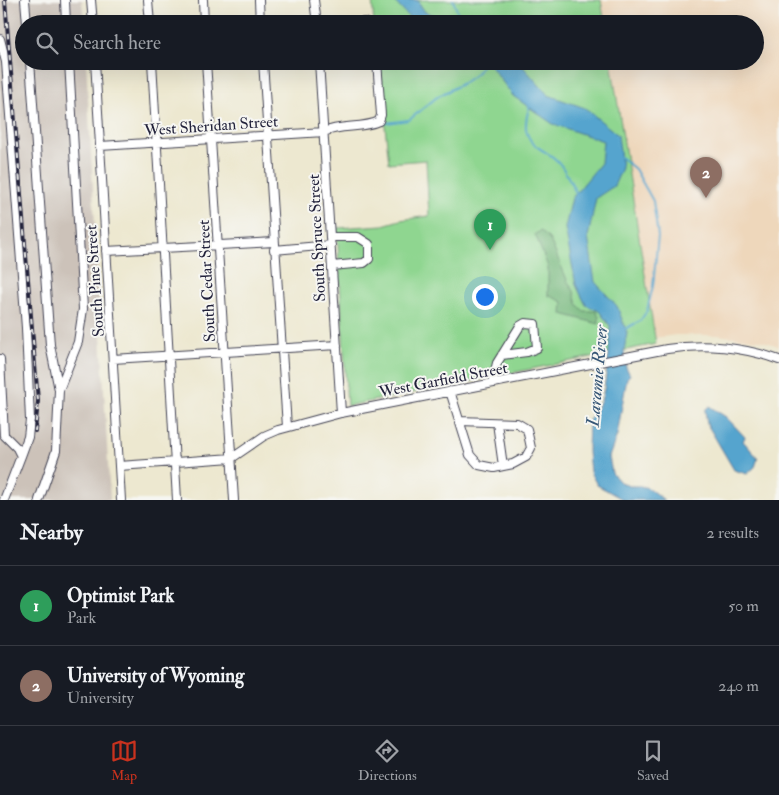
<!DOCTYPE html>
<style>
:root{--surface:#171b24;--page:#242831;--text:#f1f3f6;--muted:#9ea1a6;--line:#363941;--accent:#c8321e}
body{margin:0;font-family:"IM FELL Double Pica",serif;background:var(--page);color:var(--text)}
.you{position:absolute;left:484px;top:296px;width:18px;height:18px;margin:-12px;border:4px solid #fff;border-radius:50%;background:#1a73e8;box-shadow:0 0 0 8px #1a73e833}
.badge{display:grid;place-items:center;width:32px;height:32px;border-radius:50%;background:var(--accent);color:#fff;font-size:16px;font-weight:700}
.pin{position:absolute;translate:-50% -41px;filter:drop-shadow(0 1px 2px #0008)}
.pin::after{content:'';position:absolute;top:26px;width:18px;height:15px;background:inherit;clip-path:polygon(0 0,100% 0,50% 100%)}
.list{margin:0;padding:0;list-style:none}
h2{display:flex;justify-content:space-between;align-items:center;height:65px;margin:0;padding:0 20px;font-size:21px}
h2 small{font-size:16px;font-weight:400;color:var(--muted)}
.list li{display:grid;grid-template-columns:32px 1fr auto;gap:15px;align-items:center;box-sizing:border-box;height:80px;padding:0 20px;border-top:1px solid var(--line)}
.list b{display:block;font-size:19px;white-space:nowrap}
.list p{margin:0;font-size:16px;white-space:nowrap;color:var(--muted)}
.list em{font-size:16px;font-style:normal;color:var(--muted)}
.icon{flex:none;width:28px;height:28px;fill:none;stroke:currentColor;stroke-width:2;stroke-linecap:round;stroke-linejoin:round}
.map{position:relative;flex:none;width:779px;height:500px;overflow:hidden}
.search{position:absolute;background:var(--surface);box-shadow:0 5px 20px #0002;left:15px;right:15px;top:15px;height:55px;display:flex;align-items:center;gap:12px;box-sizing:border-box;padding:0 18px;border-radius:28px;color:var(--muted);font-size:19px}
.sheet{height:225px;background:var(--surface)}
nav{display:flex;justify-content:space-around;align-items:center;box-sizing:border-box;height:70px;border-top:1px solid var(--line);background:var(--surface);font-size:14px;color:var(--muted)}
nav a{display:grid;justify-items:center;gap:2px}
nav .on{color:var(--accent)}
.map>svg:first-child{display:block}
.built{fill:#eed7bb}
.industrial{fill:#ccc2b9}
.green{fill:#8fd690;stroke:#587c66}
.forest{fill:#73b77a;stroke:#4a6c5a}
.water{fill:#54a4ce;stroke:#3b6384}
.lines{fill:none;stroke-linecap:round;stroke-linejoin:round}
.stream{stroke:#54a4ce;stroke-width:2}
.minor-casing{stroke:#404051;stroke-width:10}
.minor{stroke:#fff;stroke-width:8}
.rail-casing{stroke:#22223b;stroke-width:4}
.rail{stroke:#f6f6f2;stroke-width:2;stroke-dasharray:5.5;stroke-linecap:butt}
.labels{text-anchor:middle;stroke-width:4;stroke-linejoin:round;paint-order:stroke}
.street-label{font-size:16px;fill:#22223b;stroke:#f6f6f2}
.water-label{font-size:18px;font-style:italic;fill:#365676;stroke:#f6f6f2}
</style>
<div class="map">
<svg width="779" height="500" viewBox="0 0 779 500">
<rect width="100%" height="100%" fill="#f6f6f2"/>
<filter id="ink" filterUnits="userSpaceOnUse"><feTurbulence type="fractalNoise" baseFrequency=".02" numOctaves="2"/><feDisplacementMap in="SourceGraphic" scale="10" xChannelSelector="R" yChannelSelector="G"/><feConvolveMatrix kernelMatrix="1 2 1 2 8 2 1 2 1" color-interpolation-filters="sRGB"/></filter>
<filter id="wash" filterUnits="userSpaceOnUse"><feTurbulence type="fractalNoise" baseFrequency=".0096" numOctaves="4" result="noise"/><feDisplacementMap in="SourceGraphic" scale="20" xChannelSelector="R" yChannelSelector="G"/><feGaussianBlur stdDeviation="1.12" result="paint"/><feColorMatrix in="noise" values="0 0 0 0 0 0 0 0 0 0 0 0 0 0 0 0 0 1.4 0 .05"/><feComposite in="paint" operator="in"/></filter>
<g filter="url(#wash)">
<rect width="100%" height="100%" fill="#ede8d0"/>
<path class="built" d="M601,0H779V346L759,340L717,335H675L655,338L611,61H755V24H605Z"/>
<path class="industrial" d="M0,0H82L84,24H24V61H86L110,500H0Z"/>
<path class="green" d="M372,0H601L605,24H374Z
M378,61H611L656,344L347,406L337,228L383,225L400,220L429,216L426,160L389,163Z"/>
<path class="forest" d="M541,231L550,240L568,282L574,291L577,304L584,311H596L599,317V324L562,314L563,302L548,295V267L535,234Z"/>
<path class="water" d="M393,0H417L425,12L462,24H415Z
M487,61H518L548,95L585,108L618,135L622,168L614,186L596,198L588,237L595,282L617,306L627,333L624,351L626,367L630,375L627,378L617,435L609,457L612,473L620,482L629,486H640L648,488L664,500H624L597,485L590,472L588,452L589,420L601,401L604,389L609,354L610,326L599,311L586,305L576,285L565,228L572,198L601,163L603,141L553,124L513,96Z
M709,406L726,417L745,437L743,441L758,458L755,467L747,474L734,470L707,424L705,410Z"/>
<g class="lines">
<path class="stream" d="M453,0L462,24
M530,105C524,123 522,139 542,150C549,154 555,157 560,164C567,173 572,185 577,195
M386,123L409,120L437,97L463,83L477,73L484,61
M619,156L635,169L653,201L658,236L653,286L647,311L640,321L623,330"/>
</g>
</g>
<g filter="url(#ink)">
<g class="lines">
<defs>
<path id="minor" d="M25,0L27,24
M65,0L66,24
M91,0L93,24
M148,0L150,24
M203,0L204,24
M259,0L260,24
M314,0L317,24
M338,24L365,22L367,24
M0,39L6,62L26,328L30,420L28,437L21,456
M30,61L50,345L59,390
M95,61L121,500
M152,61L177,500
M206,61L234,500
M263,61L287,427
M319,61L341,413
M100,146L324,132C341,124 362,129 379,121L381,115L377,61
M330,237H358L369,244V259L364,263L332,266
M274,250L331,245
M106,251L274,242
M0,359L4,435L17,448L21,456L4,500
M113,359L337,345
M492,383L497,363L520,326L525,323L535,324L537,348L527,352L502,355
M450,391L470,455L479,465L494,468L503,466L513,464L526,457L531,448L527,429L517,423L460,421
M497,423L503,466
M119,466L232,458L264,436L278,430L341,413L667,349C704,343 744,347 779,360
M39,500L56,451L59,390L78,342L83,309L69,61"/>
</defs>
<use href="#minor" class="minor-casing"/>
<use href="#minor" class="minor"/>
<defs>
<path id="rail" d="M5,0L38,401L35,431"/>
</defs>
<use href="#rail" class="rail-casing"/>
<use href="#rail" class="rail"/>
</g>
</g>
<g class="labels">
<g class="street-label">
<text transform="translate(211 125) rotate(-4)" y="6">West Sheridan Street</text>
<text transform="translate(316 238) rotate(-93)" y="6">South Spruce Street</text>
<text transform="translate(94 281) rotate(-94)" y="6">South Pine Street</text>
<text transform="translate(206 281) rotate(-93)" y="6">South Cedar Street</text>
<text transform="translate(443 379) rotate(-11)" y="6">West Garfield Street</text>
</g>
<g class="water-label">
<text transform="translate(597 376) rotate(-85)" y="6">Laramie River</text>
</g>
</g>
</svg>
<div class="you"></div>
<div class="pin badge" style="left:490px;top:250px;background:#2e9e5b">1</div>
<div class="pin badge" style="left:706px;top:198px;background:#8d6e63">2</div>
<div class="search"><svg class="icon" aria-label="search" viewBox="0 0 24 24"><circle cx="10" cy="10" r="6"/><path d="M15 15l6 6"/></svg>Search here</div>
</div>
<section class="sheet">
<h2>Nearby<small>2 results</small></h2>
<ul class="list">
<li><span class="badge" style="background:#2e9e5b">1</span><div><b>Optimist Park</b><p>Park</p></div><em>50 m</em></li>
<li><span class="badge" style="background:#8d6e63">2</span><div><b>University of Wyoming</b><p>University</p></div><em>240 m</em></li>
</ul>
</section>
<nav>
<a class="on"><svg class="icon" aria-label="map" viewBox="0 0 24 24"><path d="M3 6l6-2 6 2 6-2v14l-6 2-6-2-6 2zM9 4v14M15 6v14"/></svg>Map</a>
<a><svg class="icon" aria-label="directions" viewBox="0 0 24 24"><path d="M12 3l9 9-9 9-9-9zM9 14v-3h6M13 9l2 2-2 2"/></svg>Directions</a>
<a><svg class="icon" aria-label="saved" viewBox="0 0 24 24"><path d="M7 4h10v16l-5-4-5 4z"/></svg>Saved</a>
</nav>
